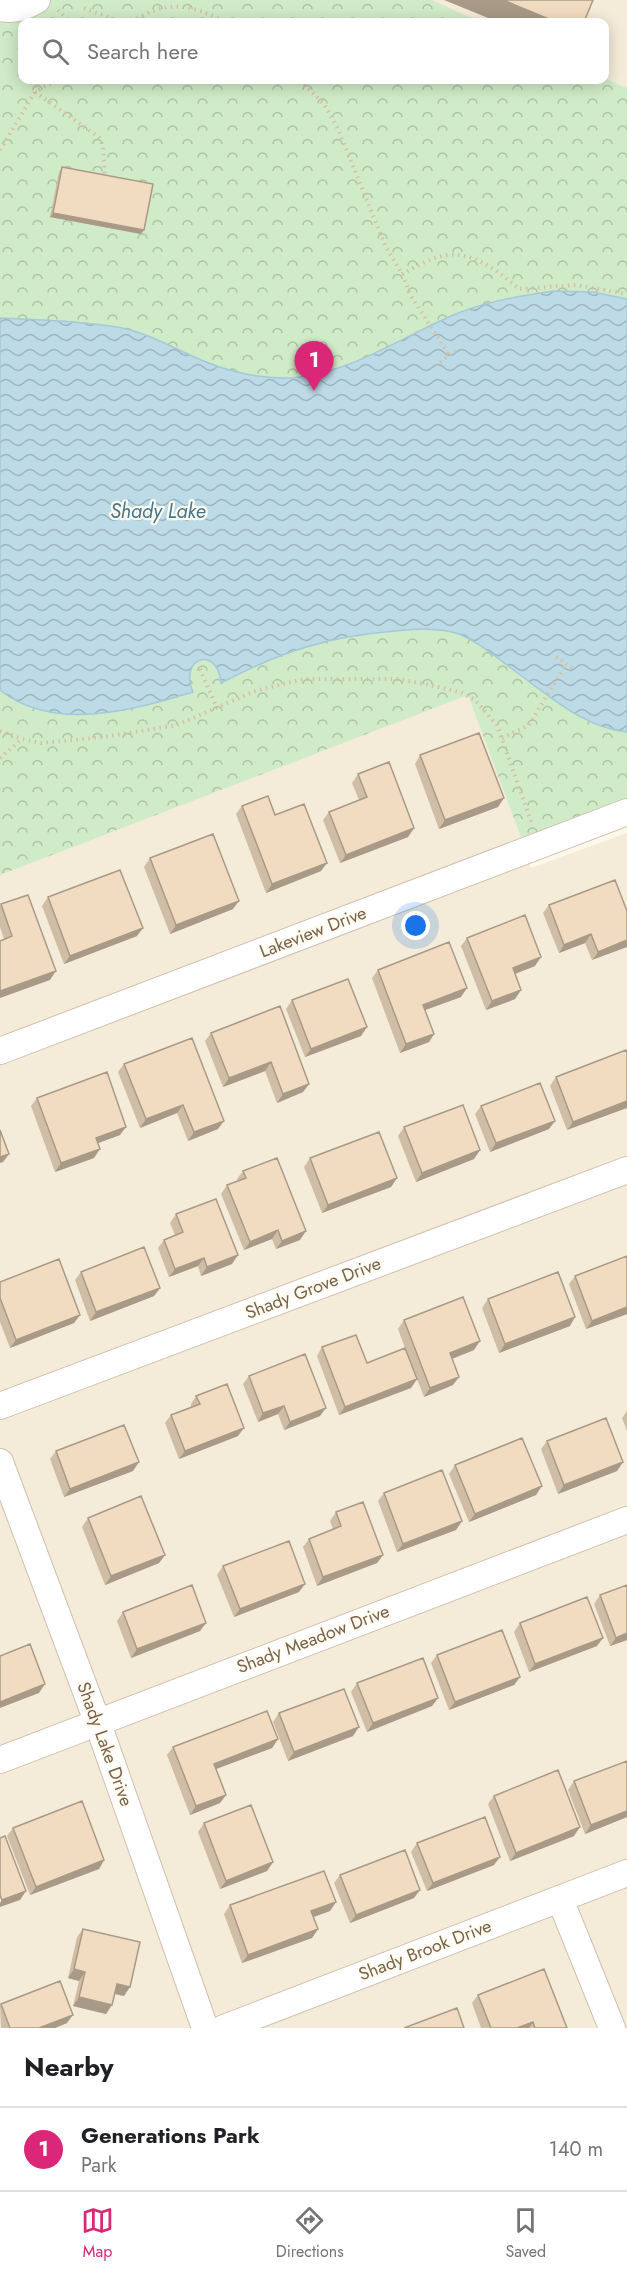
<!DOCTYPE html>
<style>
:root{--surface:#fff;--page:#f6f6f6;--text:#202124;--muted:#757577;--line:#e0e0e0;--accent:#db2777}
body{margin:0;font-family:Jost,sans-serif;background:var(--page);color:var(--text)}
.you{position:absolute;left:416px;top:926px;width:21px;height:21px;margin:-15px;border:4px solid #fff;border-radius:50%;background:#1a73e8;box-shadow:0 0 0 9px #1a73e833}
.badge{display:grid;place-items:center;width:39px;height:39px;border-radius:50%;background:var(--accent);color:#fff;font-size:20px;font-weight:700}
.pin{position:absolute;translate:-50% -50px;filter:drop-shadow(0 2px 3px #0008)}
.pin::after{content:'';position:absolute;top:32px;width:21px;height:18px;background:inherit;clip-path:polygon(0 0,100% 0,50% 100%)}
.list{margin:0;padding:0;list-style:none}
h2{display:flex;justify-content:space-between;align-items:center;height:78px;margin:0;padding:0 24px;font-size:26px}
h2 small{font-size:20px;font-weight:400;color:var(--muted)}
.list li{display:grid;grid-template-columns:39px 1fr auto;gap:18px;align-items:center;box-sizing:border-box;height:84px;padding:0 24px;border-top:2px solid var(--line)}
.list b{display:block;font-size:22px;white-space:nowrap}
.list p{margin:0;font-size:20px;white-space:nowrap;color:var(--muted)}
.list em{font-size:20px;font-style:normal;color:var(--muted)}
.icon{flex:none;width:33px;height:33px;fill:none;stroke:currentColor;stroke-width:2;stroke-linecap:round;stroke-linejoin:round}
.map{position:relative;flex:none;width:627px;height:2028px;overflow:hidden}
.search{position:absolute;background:var(--surface);box-shadow:0 3px 15px #0003;left:18px;right:18px;top:18px;height:66px;display:flex;align-items:center;gap:15px;box-sizing:border-box;padding:0 21px;border-radius:12px;color:var(--muted);font-size:22px}
.sheet{height:162px;background:var(--surface)}
nav{display:flex;justify-content:space-around;align-items:center;box-sizing:border-box;height:84px;border-top:2px solid var(--line);background:var(--surface);font-size:16px;color:var(--muted)}
nav a{display:grid;justify-items:center;gap:3px}
nav .on{color:var(--accent)}
.map>svg:first-child{display:block}
.residential{fill:#f4ebd8}
.park{fill:url(#park-crowns)}
.water{fill:url(#water-waves);stroke:#a4c9d9;stroke-width:1.5}
.lines{fill:none;stroke-linecap:round;stroke-linejoin:round}
.minor-casing{stroke:#cfc1ae;stroke-width:28}
.path{stroke:#d8bfa4;stroke-width:4;stroke-dasharray:1.5 4.5;stroke-linecap:butt}
.minor{stroke:#fff;stroke-width:26}
.wall{fill:#d0bda6}
.shaded-wall{fill:#a99a87}
.building{fill:#f2dcc1;stroke:#a99a87;stroke-width:1.5}
.labels{text-anchor:middle;stroke-width:4.5;stroke-linejoin:round;paint-order:stroke}
.street-label{font-size:18px;fill:#78624c;stroke:#fffbf0}
.water-label{font-size:20px;font-style:italic;fill:#46758b;stroke:#fffbf0}
</style>
<div class="map">
<svg width="627" height="2028" viewBox="0 0 627 2028">
<defs>
<pattern id="park-crowns" width="20" height="18" patternUnits="userSpaceOnUse" patternTransform="scale(1.5)"><rect width="20" height="18" fill="#d0ebc7"/><path d="M2 6a3 3 0 1 1 6 0M12 15a3 3 0 1 1 6 0" fill="none" stroke="#aec2a4"/></pattern>
<pattern id="water-waves" width="16" height="10" patternUnits="userSpaceOnUse" patternTransform="scale(1.5)"><rect width="16" height="10" fill="#bddbe7"/><path d="M0 5q4-4 8 0t8 0" fill="none" stroke="#9eb5bd"/></pattern>
</defs>
<rect width="100%" height="100%" fill="#fdf8ea"/>
<path class="residential" d="M432,0H627V88L605,78L604,22H481Z
M468,694L526,851L531,868L627,833V2028H0V874Z"/>
<path class="park" d="M0,0H432L481,22H22V80L605,78L627,88V812L526,851L468,695L0,875Z"/>
<path class="water" d="M553,291L593,292L627,299V732C584,728 550,696 516,672C498,658 480,643 459,634C438,627 417,629 395,631C329,636 280,652 221,683C218,645 178,657 193,692C133,710 55,733 0,690V318C41,320 82,321 122,328C146,333 168,345 190,355C223,371 263,381 300,377C354,370 403,337 451,316C483,302 519,296 553,291Z"/>
<g class="lines">
<defs>
<path id="minor" d="M0,8C14,11 25,7 37,0
M0,1051L627,812
M0,1406L627,1170
M0,1462L97,1721L205,2028
M0,1760L627,1520
M560,1899L612,2028
M224,2028L627,1873"/>
</defs>
<use href="#minor" class="minor-casing"/>
<path class="path" d="M84,8L118,21L136,19
M58,10L70,22
M132,22C164,0 191,3 224,22
M36,80L35,92L100,138L103,147L105,179
M300,80L324,104L338,129L385,245L402,274L411,296L449,355
M0,150L35,92L57,80
M402,274C416,267 431,257 447,255C475,252 499,272 519,289L576,285L627,294
M440,362L458,349
M556,657L575,670
M200,669L217,708
M0,731L22,739
M502,738L529,725L566,664
M0,758L22,739L41,743L105,737L177,725L255,691L304,679H398L430,685L460,692L475,700L497,725L532,824"/>
<use href="#minor" class="minor"/>
</g>
<path class="wall" d="M62,167L141,234L50,217L59,172Z
M420,755L498,807L439,829L415,764Z
M358,774L414,828L408,837L340,863L323,820L329,812L359,800L352,783Z
M242,806L275,815L321,871L266,893L236,814Z
M150,858L233,909L170,934L144,867Z
M48,897L137,936L64,964L42,906Z
M1,904L50,980L4,939L0,927V906Z
M549,905L627,911L592,960L585,943L559,953L543,913Z
M467,938L535,966L515,974L521,990L515,999L486,1010L461,946Z
M378,970L461,997L425,1010L434,1034L429,1042L400,1053L372,978Z
M292,1000L361,1036L305,1057L286,1009Z
M280,1006L309,1084L303,1092L277,1103L265,1071L223,1087L205,1041L211,1033Z
M627,1053L567,1130L550,1086L556,1077Z
M124,1064L218,1129L188,1141L177,1113L140,1128L118,1072Z
M37,1098L120,1135L98,1143L94,1158L55,1172L31,1106Z
M481,1106L549,1129L490,1152L475,1114Z
M404,1127L480,1150L474,1159L416,1182L398,1136Z
M310,1158L397,1178L391,1187L322,1213L304,1167Z
M243,1171L300,1240L276,1249L272,1239L244,1250L221,1194L227,1185L238,1181L237,1179Z
M176,1214L232,1264L201,1276L198,1266L169,1277L158,1248L164,1240L175,1235L170,1223Z
M81,1272L160,1288L154,1296L90,1321L75,1280Z
M575,1276L627,1314L586,1329L569,1284Z
M0,1282L80,1315L74,1323L10,1348L0,1322Z
M488,1299L570,1326L499,1353L482,1308Z
M404,1320L474,1350L452,1359L453,1385L424,1397L417,1379L411,1388L339,1415L317,1356L322,1347L367,1363L405,1348L398,1329Z
M249,1376L320,1416L284,1430L278,1414L258,1422L243,1384Z
M196,1396L238,1436L179,1459L165,1423L171,1415L191,1407V1404Z
M627,1411V1431L622,1418Z
M547,1441L623,1462L617,1471L558,1494L541,1449Z
M56,1451L133,1471L64,1497L50,1459Z
M455,1465L536,1495L469,1522L449,1474Z
M384,1493L462,1521L456,1530L397,1552L378,1501Z
M336,1512L383,1555L377,1563L317,1586L303,1547L309,1539L333,1529L330,1521Z
M88,1518L165,1555L159,1563L105,1585L82,1527Z
M223,1566L299,1592L234,1617L217,1575Z
M600,1595L627,1640L610,1646L594,1604Z
M123,1612L200,1631L131,1658L117,1621Z
M520,1623L597,1646L529,1672L514,1632Z
M437,1655L520,1677L514,1685L449,1710L431,1663Z
M357,1683L438,1698L432,1706L367,1732L351,1692Z
M279,1713L353,1736L288,1761L273,1722Z
M278,1739L272,1748L216,1769L226,1795L220,1803L190,1815L167,1755L173,1747Z
M627,1761V1817L585,1834L568,1790L574,1781Z
M494,1796L574,1836L510,1861L488,1804Z
M204,1823L273,1862L267,1871L220,1889L198,1832Z
M13,1828L104,1860L99,1869L30,1895L7,1836Z
M417,1843L494,1865L427,1891L411,1852Z
M340,1875L414,1898L350,1923L334,1883Z
M336,1902L330,1911L313,1917L318,1929L312,1938L242,1963L224,1914L230,1905Z
M83,1929L124,1996L115,1994L106,2014L73,2006L79,1981L68,1978L77,1937Z
M478,1995L567,2028H481L472,2003Z
M1,2004L67,2023L55,2028H1L0,2005Z"/>
<path class="shaded-wall" d="M444,0H503L556,22H498Z
M53,213L144,230L141,234L50,217Z
M504,798L498,807L439,829L445,820Z
M414,828L408,837L340,863L346,855Z
M327,863L321,871L266,893L272,884Z
M239,901L233,909L170,934L176,925Z
M143,928L137,936L64,964L70,956Z
M591,934L585,943L559,953L564,945Z
M627,940V947L592,960L598,952Z
M541,957L535,966L507,977L513,968Z
M56,971L50,980L0,998V991Z
M467,988L461,997L417,1013L423,1005Z
M521,990L515,999L486,1010L492,1001Z
M367,1027L361,1036L305,1057L311,1049Z
M434,1034L429,1042L400,1053L406,1044Z
M271,1062L265,1071L223,1087L229,1078Z
M309,1084L303,1092L277,1103L283,1094Z
M627,1101V1108L567,1130L573,1122Z
M183,1105L177,1113L140,1128L146,1119Z
M224,1121L218,1129L188,1141L194,1132Z
M555,1121L549,1129L490,1152L496,1143Z
M126,1127L120,1135L90,1146L96,1138Z
M100,1149L94,1158L55,1172L61,1163Z
M480,1150L474,1159L416,1182L422,1173Z
M9,1154L3,1162L0,1163V1157Z
M397,1178L391,1187L322,1213L328,1205Z
M278,1230L272,1239L244,1250L250,1242Z
M306,1231L300,1240L276,1249L282,1241Z
M238,1255L232,1264L201,1276L207,1267Z
M204,1258L198,1266L169,1277L175,1269Z
M160,1288L154,1296L90,1321L96,1312Z
M627,1307V1314L586,1329L592,1321Z
M80,1315L74,1323L10,1348L16,1340Z
M575,1317L570,1326L499,1353L505,1344Z
M480,1341L474,1350L444,1362L450,1353Z
M459,1377L453,1385L424,1397L430,1388Z
M417,1379L411,1388L339,1415L345,1407Z
M284,1406L278,1414L258,1422L263,1413Z
M326,1408L320,1416L284,1430L290,1422Z
M244,1428L238,1436L179,1459L185,1451Z
M139,1462L133,1471L64,1497L70,1489Z
M623,1462L617,1471L558,1494L564,1485Z
M542,1486L536,1495L469,1522L475,1514Z
M462,1521L456,1530L397,1552L403,1544Z
M165,1555L159,1563L105,1585L111,1576Z
M383,1555L377,1563L317,1586L323,1577Z
M305,1584L299,1592L234,1617L240,1609Z
M206,1623L200,1631L131,1658L137,1649Z
M627,1633V1640L610,1646L616,1638Z
M603,1638L597,1646L529,1672L535,1664Z
M520,1677L514,1685L449,1710L455,1702Z
M45,1684L39,1693L0,1708V1702Z
M438,1698L432,1706L367,1732L373,1723Z
M359,1727L353,1736L288,1761L294,1752Z
M278,1739L272,1748L208,1772L214,1764Z
M226,1795L220,1803L190,1815L196,1806Z
M627,1811V1817L585,1834L591,1825Z
M580,1827L574,1836L510,1861L516,1853Z
M500,1857L494,1865L427,1891L433,1883Z
M104,1860L99,1869L30,1895L36,1887Z
M273,1862L267,1871L220,1889L226,1881Z
M420,1890L414,1898L350,1923L356,1915Z
M26,1891L20,1900L0,1907V1903L2,1900Z
M336,1902L330,1911L305,1920L311,1911Z
M318,1929L312,1938L242,1963L248,1955Z
M74,1969L85,1972L79,1981L68,1978Z
M117,1984L130,1987L124,1996L111,1993Z
M79,1997L112,2005L106,2014L73,2006Z
M73,2015L67,2023L55,2028H39Z
M533,2022L529,2028H517Z"/>
<path class="building" d="M503,0H593L584,22H556Z
M62,167L153,184L144,230L53,213Z
M479,733L504,798L445,820L420,755Z
M389,762L414,828L346,855L329,812L367,797L358,774Z
M268,796L275,815L304,804L327,863L272,884L242,806Z
M213,834L239,901L176,925L150,858Z
M120,870L143,928L70,956L48,897Z
M615,880L627,911V940L598,952L591,934L564,945L549,905Z
M28,895L56,971L0,991V941L12,936L1,904Z
M525,915L541,957L513,968L521,990L492,1001L467,938Z
M449,942L467,988L423,1005L434,1034L406,1044L378,970Z
M348,979L367,1027L311,1049L292,1000Z
M280,1006L309,1084L283,1094L271,1062L229,1078L211,1033Z
M192,1038L224,1121L194,1132L183,1105L146,1119L124,1064Z
M626,1050L627,1053V1101L573,1122L556,1077Z
M107,1072L126,1127L96,1138L100,1149L61,1163L37,1098Z
M540,1083L555,1121L496,1143L481,1106Z
M463,1105L480,1150L422,1173L404,1127Z
M0,1130L9,1154L0,1157Z
M379,1132L397,1178L328,1205L310,1158Z
M277,1158L306,1231L282,1241L278,1230L250,1242L227,1185L246,1178L243,1171Z
M216,1199L238,1255L207,1267L204,1258L175,1269L164,1240L183,1232L176,1214Z
M144,1247L160,1288L96,1312L81,1272Z
M627,1256V1307L592,1321L575,1276Z
M59,1259L80,1315L16,1340L0,1298V1282Z
M558,1272L575,1317L505,1344L488,1299Z
M463,1297L480,1341L450,1353L459,1377L430,1388L404,1320Z
M356,1335L367,1363L405,1348L417,1379L345,1407L322,1347Z
M305,1354L326,1408L290,1422L284,1406L263,1413L249,1376Z
M227,1384L244,1428L185,1451L171,1415L200,1404L196,1396Z
M606,1418L623,1462L564,1485L547,1441Z
M124,1425L139,1462L70,1489L56,1451Z
M522,1438L542,1486L475,1514L455,1465Z
M442,1470L462,1521L403,1544L384,1493Z
M141,1496L165,1555L111,1576L88,1518Z
M363,1502L383,1555L323,1577L309,1539L341,1526L336,1512Z
M289,1541L305,1584L240,1609L223,1566Z
M192,1585L206,1623L137,1649L123,1612Z
M627,1585V1633L616,1638L600,1595Z
M587,1597L603,1638L535,1664L520,1623Z
M502,1630L520,1677L455,1702L437,1655Z
M30,1644L45,1684L0,1702V1656Z
M423,1658L438,1698L373,1723L357,1683Z
M344,1689L359,1727L294,1752L279,1713Z
M267,1711L278,1739L214,1764L226,1795L196,1806L173,1747Z
M627,1761V1811L591,1825L574,1781Z
M558,1770L580,1827L516,1853L494,1796Z
M82,1801L104,1860L36,1887L13,1828Z
M251,1805L273,1862L226,1881L204,1823Z
M485,1817L500,1857L433,1883L417,1843Z
M5,1836L26,1891L2,1900L0,1895V1838Z
M405,1850L420,1890L356,1915L340,1875Z
M324,1871L336,1902L311,1911L318,1929L248,1955L230,1905Z
M83,1929L140,1942L130,1987L117,1984L112,2005L79,1997L85,1972L74,1969Z
M544,1969L567,2028H535L533,2022L517,2028H491L478,1995Z
M60,1981L73,2015L39,2028H10L1,2004Z
M457,2008L464,2028H404Z"/>
<g class="labels">
<g class="street-label">
<text transform="translate(313 932) rotate(-21)" y="6">Lakeview Drive</text>
<text transform="translate(313 1288) rotate(-21)" y="6">Shady Grove Drive</text>
<text transform="translate(313 1639) rotate(-21)" y="6">Shady Meadow Drive</text>
<text transform="translate(105 1744) rotate(70)" y="6">Shady Lake Drive</text>
<text transform="translate(425 1950) rotate(-21)" y="6">Shady Brook Drive</text>
</g>
<g class="water-label">
<text x="158" y="518">Shady Lake</text>
</g>
</g>
</svg>
<div class="you"></div>
<div class="pin badge" style="left:314px;top:391px">1</div>
<div class="search"><svg class="icon" aria-label="search" viewBox="0 0 24 24"><circle cx="10" cy="10" r="6"/><path d="M15 15l6 6"/></svg>Search here</div>
</div>
<section class="sheet">
<h2>Nearby<small></small></h2>
<ul class="list">
<li><span class="badge">1</span><div><b>Generations Park</b><p>Park</p></div><em>140 m</em></li>
</ul>
</section>
<nav>
<a class="on"><svg class="icon" aria-label="map" viewBox="0 0 24 24"><path d="M3 6l6-2 6 2 6-2v14l-6 2-6-2-6 2zM9 4v14M15 6v14"/></svg>Map</a>
<a><svg class="icon" aria-label="directions" viewBox="0 0 24 24"><path d="M12 3l9 9-9 9-9-9zM9 14v-3h6M13 9l2 2-2 2"/></svg>Directions</a>
<a><svg class="icon" aria-label="saved" viewBox="0 0 24 24"><path d="M7 4h10v16l-5-4-5 4z"/></svg>Saved</a>
</nav>
